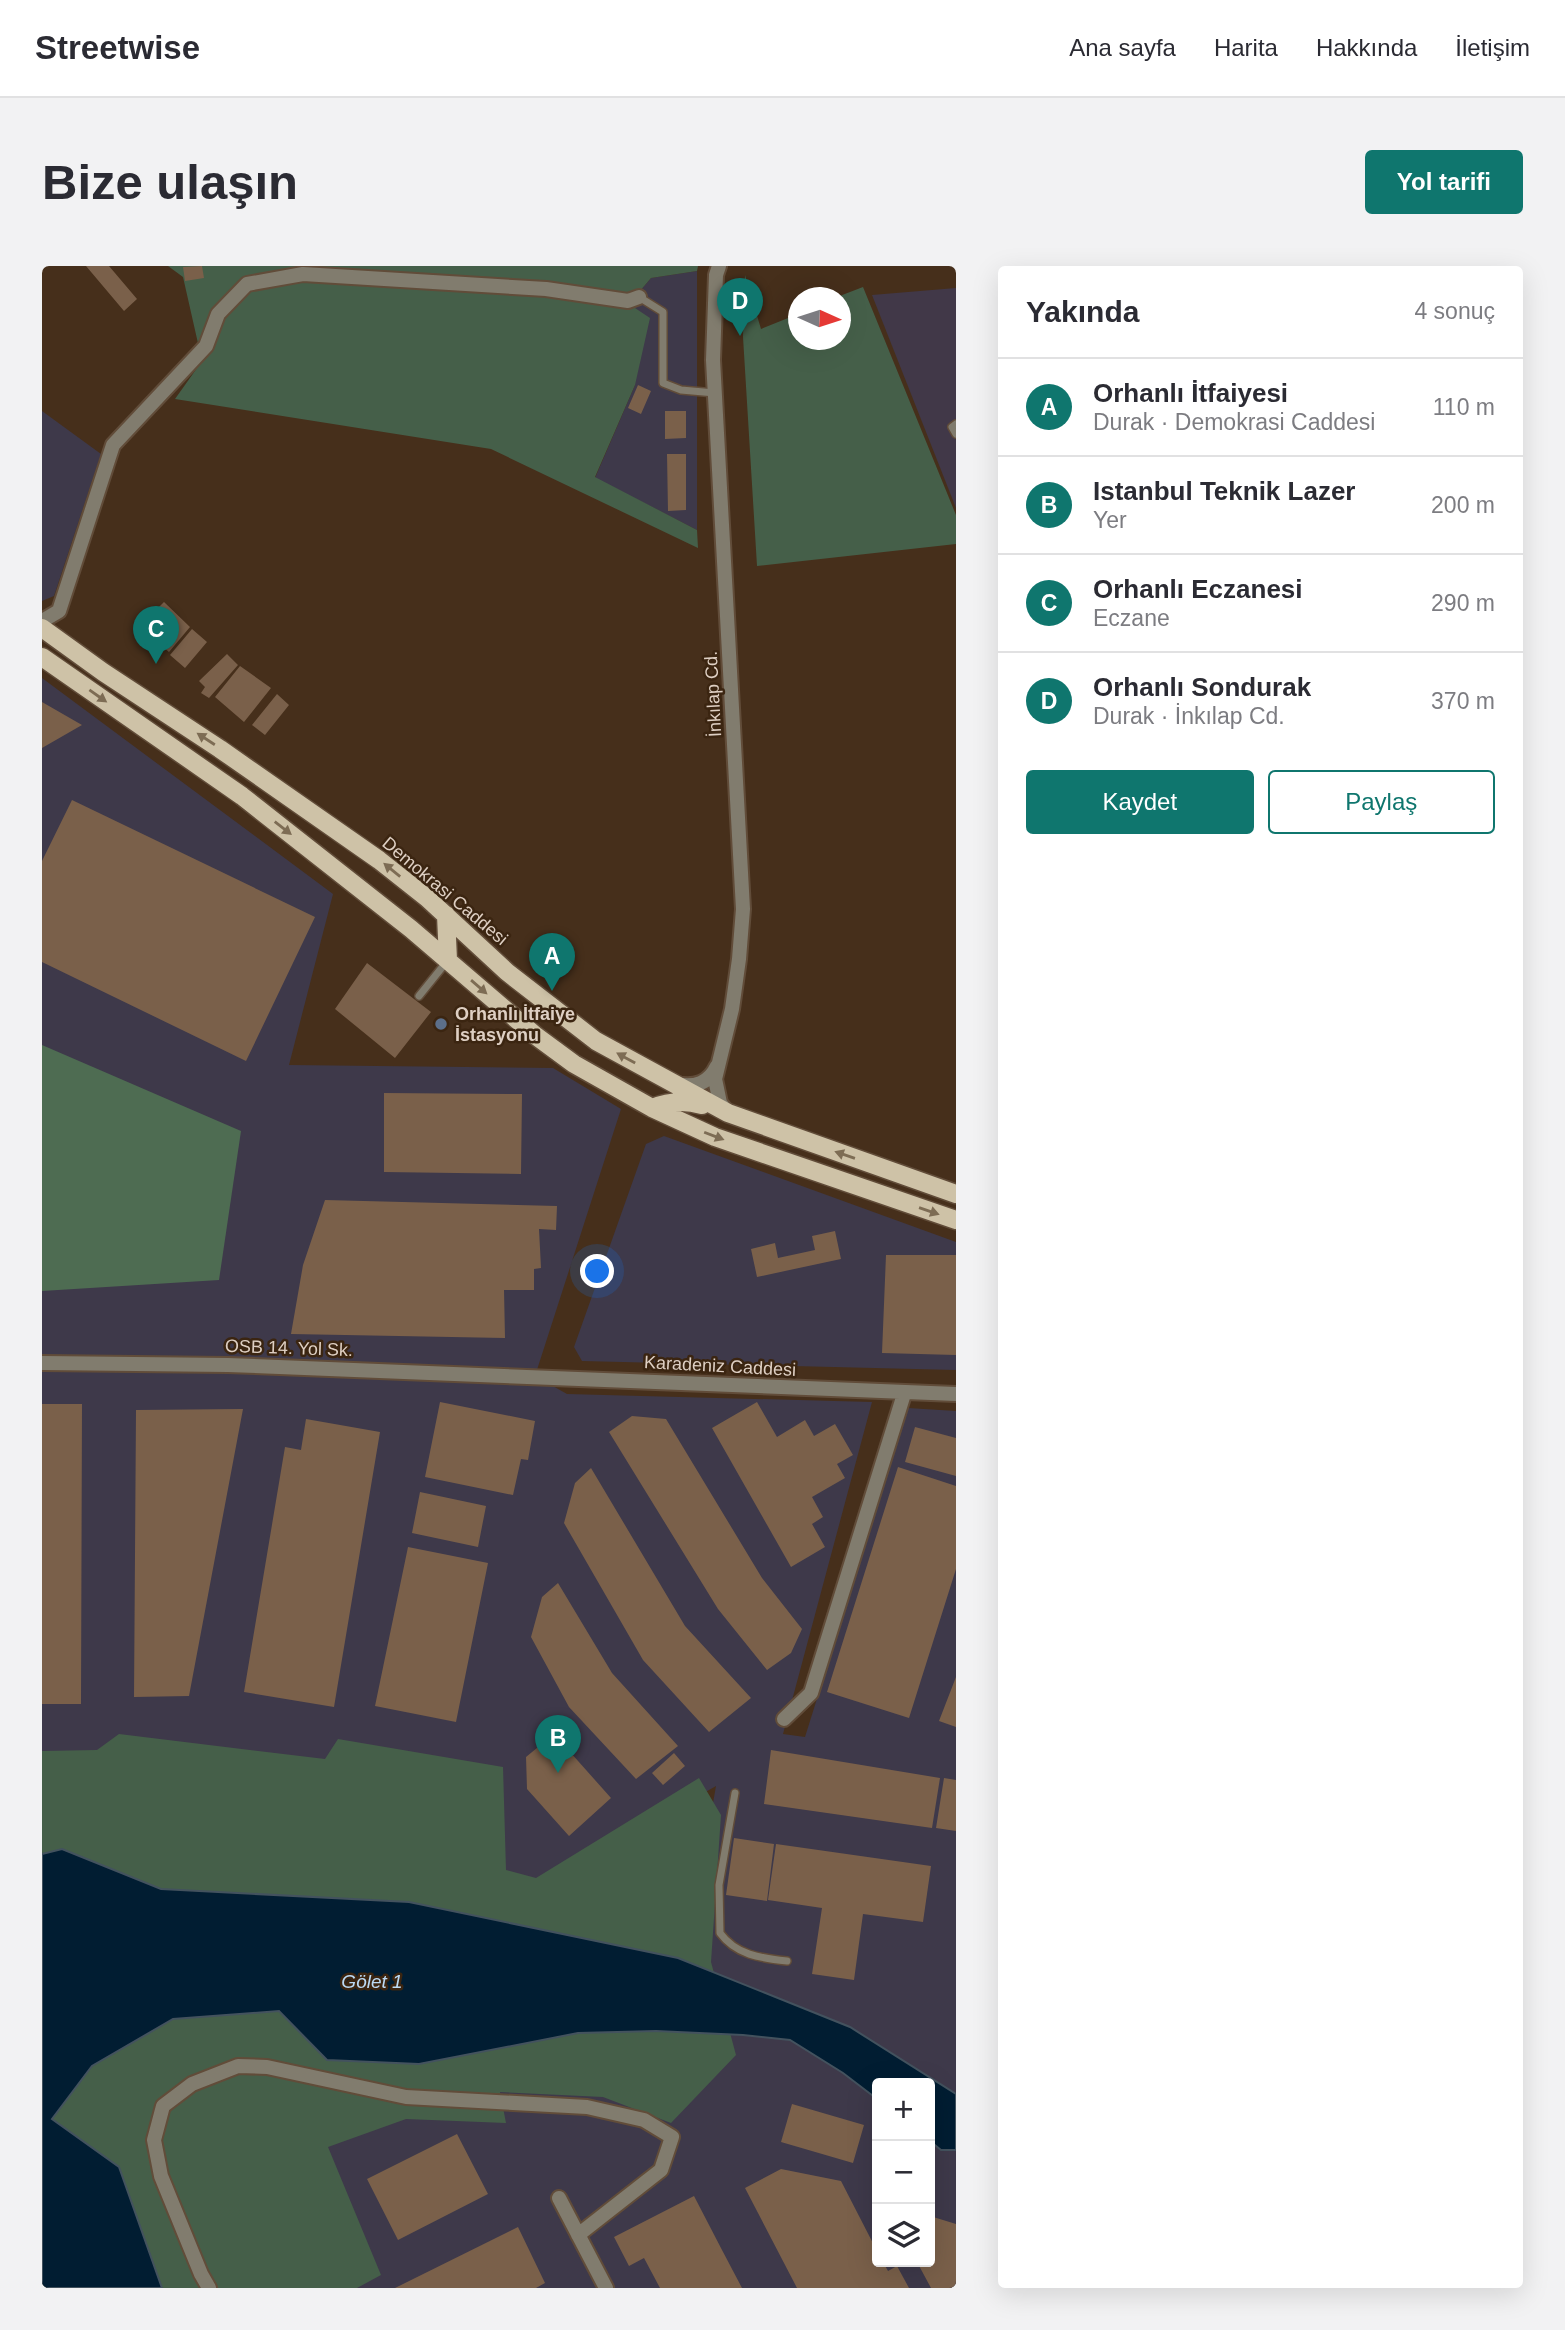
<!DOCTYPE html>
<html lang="tr">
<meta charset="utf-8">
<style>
:root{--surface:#fff;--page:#f2f2f3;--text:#2b2b33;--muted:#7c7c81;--line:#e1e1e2;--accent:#0f766e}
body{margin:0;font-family:Arial,sans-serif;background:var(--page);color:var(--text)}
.controls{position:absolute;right:21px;bottom:21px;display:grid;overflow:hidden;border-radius:7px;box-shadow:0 7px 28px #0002}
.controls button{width:63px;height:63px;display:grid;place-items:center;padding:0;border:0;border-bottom:2px solid var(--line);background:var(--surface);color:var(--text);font:35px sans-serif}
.compass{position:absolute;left:746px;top:21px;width:63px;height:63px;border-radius:50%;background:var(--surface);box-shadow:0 7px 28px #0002;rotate:93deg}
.you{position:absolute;left:556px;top:1006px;width:24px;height:24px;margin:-18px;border:5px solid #fff;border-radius:50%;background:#1a73e8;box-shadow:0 0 0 10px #1a73e833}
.badge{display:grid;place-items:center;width:46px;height:46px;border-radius:50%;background:var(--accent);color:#fff;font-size:23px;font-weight:700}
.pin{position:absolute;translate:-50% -58px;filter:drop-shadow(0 2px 4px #0008)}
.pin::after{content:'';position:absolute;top:37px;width:24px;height:21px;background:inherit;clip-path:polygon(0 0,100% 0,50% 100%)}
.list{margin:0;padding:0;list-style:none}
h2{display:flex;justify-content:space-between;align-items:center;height:91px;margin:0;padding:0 28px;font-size:30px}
h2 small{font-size:23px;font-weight:400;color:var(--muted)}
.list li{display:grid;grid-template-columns:46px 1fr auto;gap:21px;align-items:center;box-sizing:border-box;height:98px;padding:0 28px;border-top:2px solid var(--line)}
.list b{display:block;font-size:26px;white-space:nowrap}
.list p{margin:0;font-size:23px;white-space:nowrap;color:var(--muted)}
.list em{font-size:23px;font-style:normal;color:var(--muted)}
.actions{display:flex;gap:14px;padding:21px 28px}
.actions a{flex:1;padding:16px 0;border:2px solid var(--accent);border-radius:7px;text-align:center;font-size:24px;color:var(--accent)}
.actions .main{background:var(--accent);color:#fff}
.icon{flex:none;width:38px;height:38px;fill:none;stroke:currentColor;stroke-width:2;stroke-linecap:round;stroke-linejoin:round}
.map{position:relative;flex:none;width:914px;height:2022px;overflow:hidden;border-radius:7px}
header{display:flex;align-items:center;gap:42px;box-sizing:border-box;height:98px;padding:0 35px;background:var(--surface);border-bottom:2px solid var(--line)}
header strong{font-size:33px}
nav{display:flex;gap:38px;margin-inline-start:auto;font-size:24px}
.intro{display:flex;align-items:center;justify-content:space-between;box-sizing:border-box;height:168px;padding:0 42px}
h1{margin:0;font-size:49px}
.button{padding:18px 32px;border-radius:7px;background:var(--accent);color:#fff;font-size:24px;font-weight:700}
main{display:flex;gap:42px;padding:0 42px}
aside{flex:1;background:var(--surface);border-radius:7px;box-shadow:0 7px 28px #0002}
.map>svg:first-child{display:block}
.commercial{fill:#413848}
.industrial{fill:#3e394a;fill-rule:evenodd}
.green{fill:#455f49}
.forest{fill:#4e6c52}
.water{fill:#011d32;stroke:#43525e;stroke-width:2}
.building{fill:#7a604a}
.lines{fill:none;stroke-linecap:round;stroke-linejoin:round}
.service-casing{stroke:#614c39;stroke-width:10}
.minor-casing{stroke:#614c39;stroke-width:18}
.tertiary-casing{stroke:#614c39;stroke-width:18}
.primary-casing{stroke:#614c39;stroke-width:21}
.service{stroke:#817c6e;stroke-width:7}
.minor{stroke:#817c6e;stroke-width:14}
.tertiary{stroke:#817c6e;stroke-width:14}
.primary{stroke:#cec2a7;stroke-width:18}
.oneway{fill:#7d6c54}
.service-dot{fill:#5c6f8a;stroke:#3b2511;stroke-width:2.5}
.labels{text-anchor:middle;stroke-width:5;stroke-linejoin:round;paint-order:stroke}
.street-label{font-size:18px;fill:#decfc3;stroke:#3b2511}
.poi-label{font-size:18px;font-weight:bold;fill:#decfc3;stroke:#3b2511;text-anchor:start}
.water-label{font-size:19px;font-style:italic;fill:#bbdaf5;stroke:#3b2511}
</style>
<header>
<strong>Streetwise</strong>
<nav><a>Ana sayfa</a><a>Harita</a><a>Hakkında</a><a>İletişim</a></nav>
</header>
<div class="intro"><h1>Bize ulaşın</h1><a class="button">Yol tarifi</a></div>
<main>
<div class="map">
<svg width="914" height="2022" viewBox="0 0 914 2022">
<rect width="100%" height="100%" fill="#462f1b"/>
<path class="commercial" d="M914,22V242L830,29Z"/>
<path class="industrial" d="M655,5V264L553,212L593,119L587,38L609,12Z
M0,145L59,188L12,330L0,335Z
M0,412L291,628L247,799L511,802L579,843L493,1110L525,1128L830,1136L741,1468L763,1471L866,1142L914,1145V2022H0ZM674,1520L645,1684L497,1622ZM835,1817H888V1996H835Z
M622,870L914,976V1104L540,1095L532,1081L604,878Z"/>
<path class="green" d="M126,0H656L655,5L609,12L587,38L608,52L593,119L553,211L655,264L656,282L449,183L133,133L160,95L141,11Z
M703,9L719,63L756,48L757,74H799V32L795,31L821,21L914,249V278L715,300L701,71Z
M77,1468L283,1493L296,1473L461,1501L464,1604L494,1612L657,1512L679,1549L669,1696L694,1789L629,1857L561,1831L458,1826L464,1857L364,1853L286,1881L339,2009L315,2022H0V1485L55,1484Z"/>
<path class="forest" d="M0,779L199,865L177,1014L0,1025Z"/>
<path class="water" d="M20,1583L119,1623L367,1636L636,1692L808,1761L914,1828V1884H899L888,1875V1817H835V1833L801,1807L748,1774L701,1769L614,1765L536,1767L377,1798L285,1794L237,1745L131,1753L50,1800L10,1853L77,1901L120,2022H0V1588Z"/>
<path class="building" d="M44,0H67L95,33L82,45Z
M160,0L162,12L143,15L141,1Z
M596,119L609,125L599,148L586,142Z
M623,145H644V172L623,173Z
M625,188H644V244L626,245Z
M122,336L148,361L127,386L97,361Z
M150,363L165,376L143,402L128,389Z
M185,388L196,399L167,432L159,427L163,421L157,415Z
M198,400L229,422L202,456L173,431Z
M235,428L247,439L223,469L210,459Z
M0,436L40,459L0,482Z
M30,534L273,651L204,795L0,696V595Z
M325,697L389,746L353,792L293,743Z
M342,827L480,828L479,908L342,906Z
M283,934L515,940L514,964L497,963L499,1002L492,1003V1024H462L463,1072L249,1068L261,999Z
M793,965L799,993L715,1011L709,983L733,977L736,992L773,984L770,970Z
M844,989H914V1089L840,1087Z
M398,1136L493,1155L486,1194L479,1193L471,1229L383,1211Z
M715,1136L735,1171L763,1154L772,1170L793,1158L811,1189L795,1198L803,1212L770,1231L781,1251L770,1258L783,1281L749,1301L670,1162Z
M0,1138H40L39,1438H0Z
M201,1143L147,1430L92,1431L94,1144Z
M590,1150L624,1153L720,1312L760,1363L749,1387L725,1404L676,1343L567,1166Z
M264,1153L338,1166L292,1441L202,1426L243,1181L259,1184Z
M873,1161L914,1172V1210L863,1196Z
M856,1201L914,1220V1303L867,1452L785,1426Z
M549,1202L643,1360L709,1432L667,1466L601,1394L522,1257L533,1217Z
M378,1226L444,1240L436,1281L370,1267Z
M366,1281L446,1297L414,1456L333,1440Z
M516,1317L570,1407L636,1480L594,1513L527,1441L489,1371L500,1331Z
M914,1411V1461L897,1455Z
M512,1468L569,1532L527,1570L485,1523L484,1491Z
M729,1484L898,1512L890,1562L722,1538Z
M632,1487L643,1500L621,1519L610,1507Z
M902,1512L914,1514V1565L894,1562Z
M692,1572L732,1578L725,1635L684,1629Z
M734,1578L889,1600L881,1656L821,1648L812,1714L770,1708L780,1642L726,1634Z
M750,1838L822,1859L811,1897L739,1876Z
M415,1868L446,1928L356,1974L325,1913Z
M739,1903L799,1915L835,1985V1996H841L846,2005L855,2000L867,2022H755L703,1922Z
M652,1930L680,1984L700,2022H618L602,1992L587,2000L572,1971Z
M888,1950L914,1958V2022H889L875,1996H888Z
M476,1961L503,2017L494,2022H353Z"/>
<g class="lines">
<defs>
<path id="service" d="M597,31L621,46V117L639,124L673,127
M914,158L910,161L914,168
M377,730L406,694
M693,1527L677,1619L678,1667C694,1689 718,1692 745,1695"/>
<path id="minor" d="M0,355L17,345L71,179L164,80L176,48L205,18L261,8L504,23L586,35L597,31
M0,1097L186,1099L914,1128
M742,1453L769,1427L862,1128
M517,1932L564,2022
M167,2022L159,2008L119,1910L112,1874L121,1840L150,1818L196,1800L225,1801L364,1831L545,1841L602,1854L630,1871L619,1904L536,1969"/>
<path id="tertiary" d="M677,0L674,9L671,94L701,643L697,693L690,743L673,813L678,837L685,846
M634,818C653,822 667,817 675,800"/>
<path id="primary" d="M0,362L61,406L178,483L337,594L385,632L465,706L554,775L686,847L914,928
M0,391L200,530L369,663L494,770L532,798L610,842L673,871L914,954
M404,649L406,694
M610,842C627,835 643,834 660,839"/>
</defs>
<use href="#service" class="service-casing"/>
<use href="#minor" class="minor-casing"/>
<use href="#tertiary" class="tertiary-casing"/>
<use href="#primary" class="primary-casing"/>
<use href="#service" class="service"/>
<use href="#minor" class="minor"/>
<use href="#tertiary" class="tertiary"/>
<use href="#primary" class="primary"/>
</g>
<defs><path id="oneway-solid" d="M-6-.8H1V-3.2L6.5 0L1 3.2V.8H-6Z" transform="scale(1.75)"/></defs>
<g class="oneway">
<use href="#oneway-solid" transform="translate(56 430) rotate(35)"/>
<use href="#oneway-solid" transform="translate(164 473) rotate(-147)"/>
<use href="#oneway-solid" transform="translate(241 562) rotate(38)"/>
<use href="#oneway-solid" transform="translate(350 604) rotate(-141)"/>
<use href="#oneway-solid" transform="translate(437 721) rotate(41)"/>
<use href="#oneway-solid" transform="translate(584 792) rotate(-151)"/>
<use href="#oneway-solid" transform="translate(672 870) rotate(21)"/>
<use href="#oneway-solid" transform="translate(803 889) rotate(-161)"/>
<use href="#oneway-solid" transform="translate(887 945) rotate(19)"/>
</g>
<circle class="service-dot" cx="399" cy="758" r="7"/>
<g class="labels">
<g class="street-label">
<text transform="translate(671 428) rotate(-93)" y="6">İnkılap Cd.</text>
<text transform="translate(403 625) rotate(40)" y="6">Demokrasi Caddesi</text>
<text transform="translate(247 1082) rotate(2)" y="6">OSB 14. Yol Sk.</text>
<text transform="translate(678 1100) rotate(3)" y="6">Karadeniz Caddesi</text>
</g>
<g class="poi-label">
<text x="413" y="754">Orhanlı İtfaiye<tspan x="413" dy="21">İstasyonu</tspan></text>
</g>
<g class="water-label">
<text x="330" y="1722">Gölet 1</text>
</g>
</g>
</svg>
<div class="controls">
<button>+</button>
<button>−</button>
<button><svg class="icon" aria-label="layers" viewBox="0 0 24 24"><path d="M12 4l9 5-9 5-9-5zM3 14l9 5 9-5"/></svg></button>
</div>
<svg class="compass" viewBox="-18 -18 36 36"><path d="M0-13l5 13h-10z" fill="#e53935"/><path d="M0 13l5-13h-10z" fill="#7c7c81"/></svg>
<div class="you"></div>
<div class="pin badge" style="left:510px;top:725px">A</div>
<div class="pin badge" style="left:516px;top:1507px">B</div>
<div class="pin badge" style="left:114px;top:398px">C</div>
<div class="pin badge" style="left:698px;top:70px">D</div>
</div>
<aside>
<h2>Yakında<small>4 sonuç</small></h2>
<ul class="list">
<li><span class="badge">A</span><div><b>Orhanlı İtfaiyesi</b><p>Durak · Demokrasi Caddesi</p></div><em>110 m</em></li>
<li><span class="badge">B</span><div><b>Istanbul Teknik Lazer</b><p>Yer</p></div><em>200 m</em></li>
<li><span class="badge">C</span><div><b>Orhanlı Eczanesi</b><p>Eczane</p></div><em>290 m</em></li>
<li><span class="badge">D</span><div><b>Orhanlı Sondurak</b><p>Durak · İnkılap Cd.</p></div><em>370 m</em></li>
</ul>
<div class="actions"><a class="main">Kaydet</a><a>Paylaş</a></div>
</aside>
</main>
